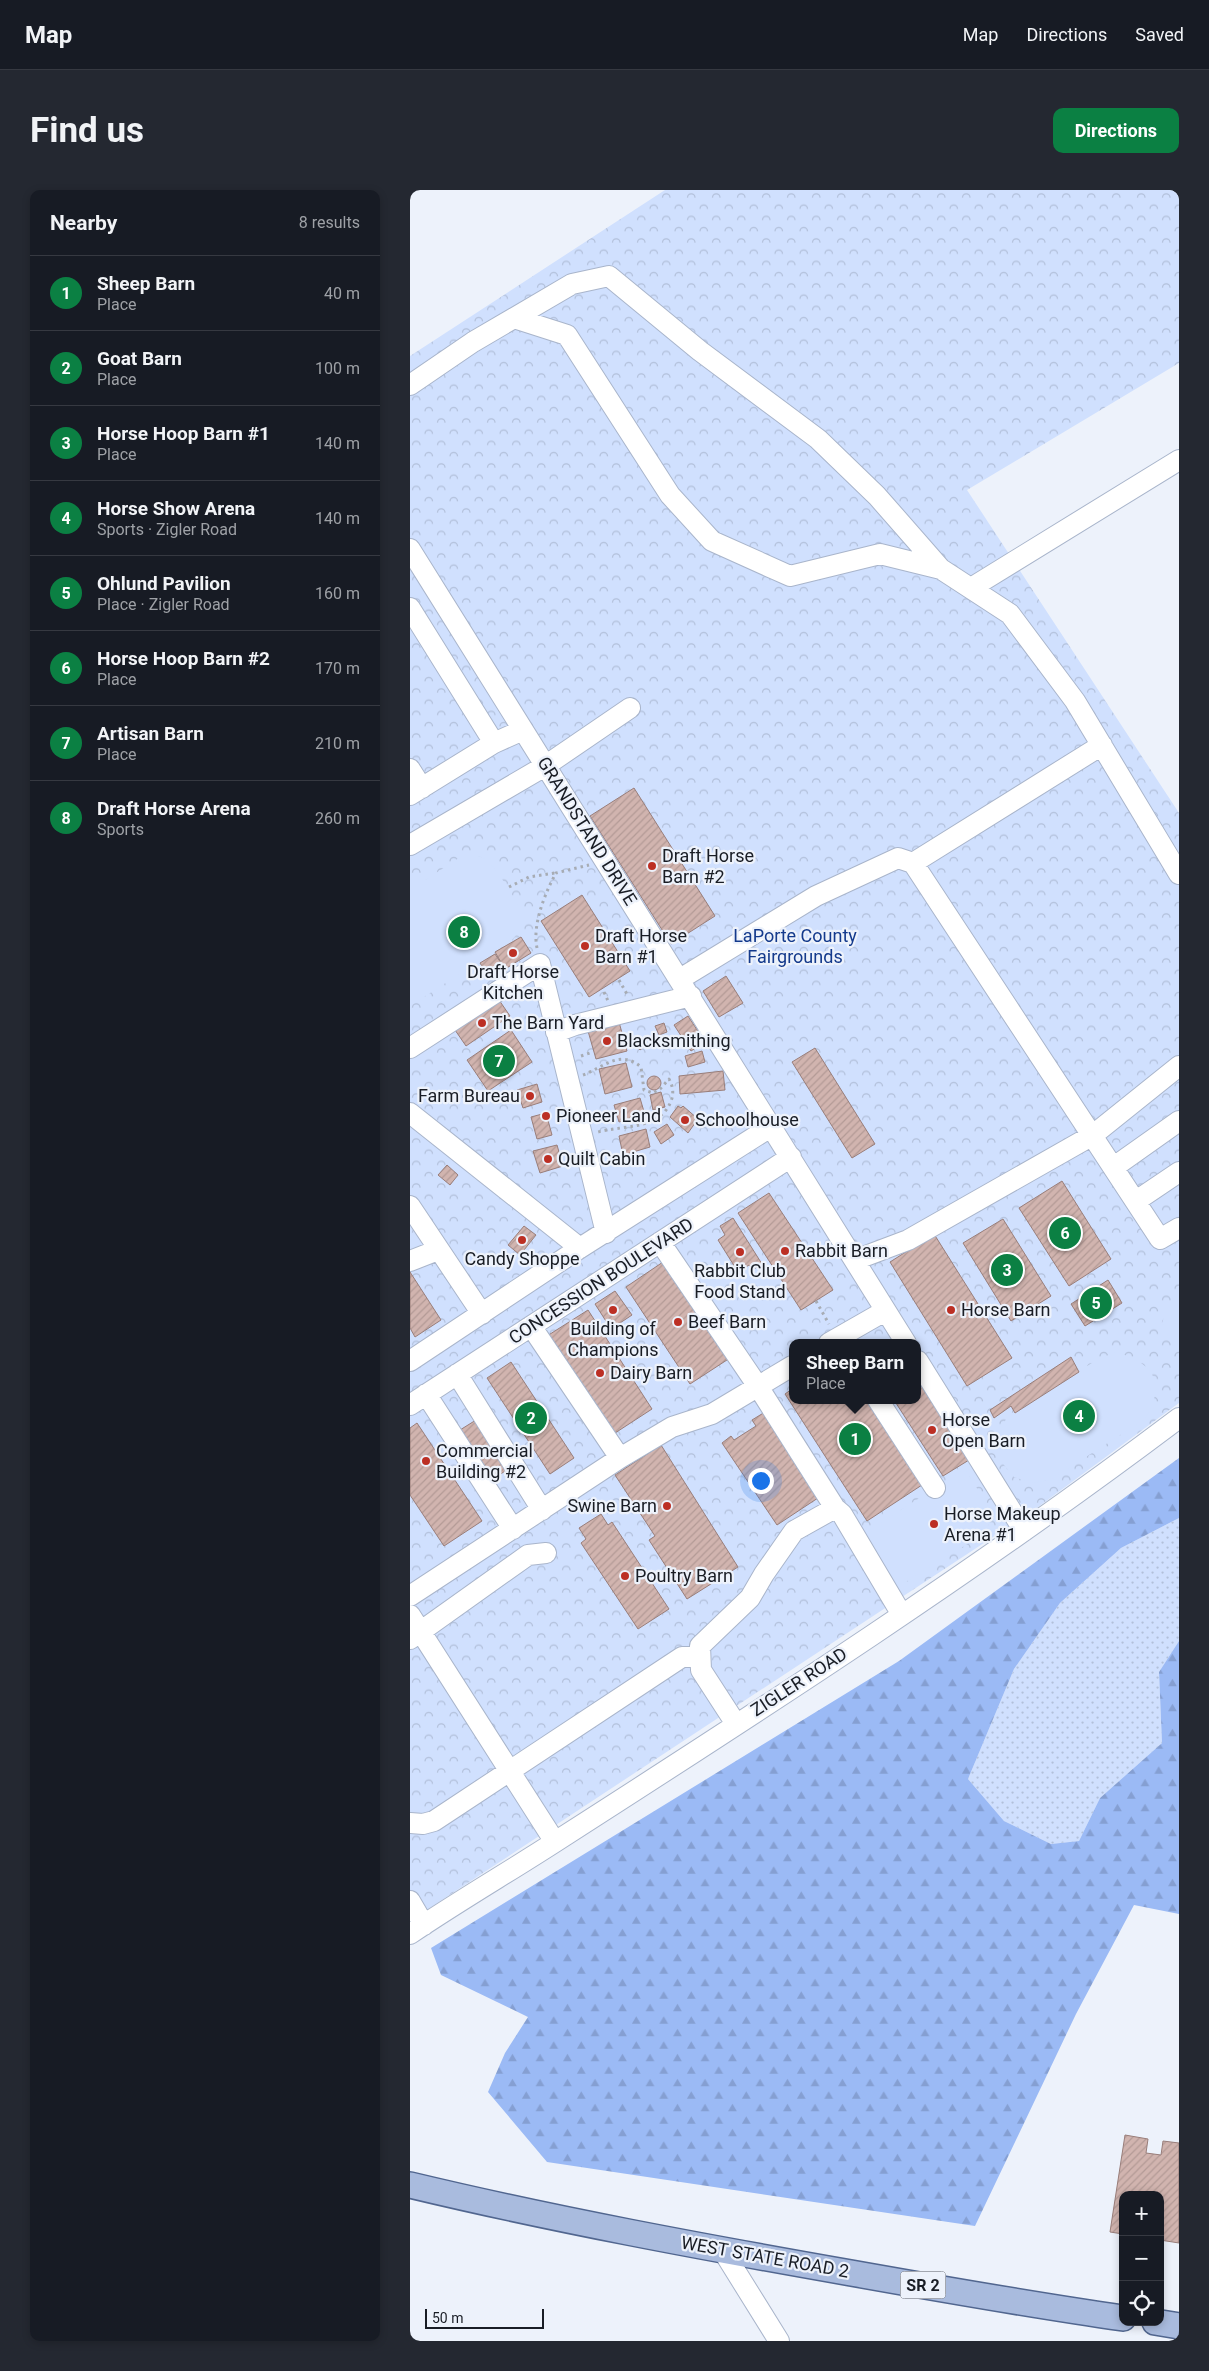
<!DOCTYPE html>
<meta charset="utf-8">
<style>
:root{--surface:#171b24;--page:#242831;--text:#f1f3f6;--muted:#9ea1a6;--line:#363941;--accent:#0b8043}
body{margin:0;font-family:Roboto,sans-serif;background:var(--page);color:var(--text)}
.controls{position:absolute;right:15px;bottom:15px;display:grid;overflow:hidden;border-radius:10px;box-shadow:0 2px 8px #0003}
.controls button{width:45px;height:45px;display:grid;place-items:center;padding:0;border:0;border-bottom:1px solid var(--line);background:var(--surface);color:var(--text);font:25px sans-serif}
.scale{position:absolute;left:15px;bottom:12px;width:119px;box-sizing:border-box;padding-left:5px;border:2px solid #191d25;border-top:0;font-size:14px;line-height:18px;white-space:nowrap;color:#191d25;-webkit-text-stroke:4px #edf2fb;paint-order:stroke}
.you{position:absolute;left:350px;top:1290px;width:18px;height:18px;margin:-12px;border:4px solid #fff;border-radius:50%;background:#1a73e8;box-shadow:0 0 0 8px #1a73e833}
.badge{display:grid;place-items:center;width:32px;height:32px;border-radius:50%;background:var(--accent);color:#fff;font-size:16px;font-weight:700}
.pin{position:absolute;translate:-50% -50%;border:2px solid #fff;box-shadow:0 1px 5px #0006}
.popup{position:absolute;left:379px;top:1149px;width:132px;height:65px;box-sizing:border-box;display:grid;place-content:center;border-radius:10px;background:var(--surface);filter:drop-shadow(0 1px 4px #0005);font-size:16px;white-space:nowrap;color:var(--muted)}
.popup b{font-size:19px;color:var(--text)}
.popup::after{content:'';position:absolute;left:50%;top:100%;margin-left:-10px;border:10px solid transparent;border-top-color:var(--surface)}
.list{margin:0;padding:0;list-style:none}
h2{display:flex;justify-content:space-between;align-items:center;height:65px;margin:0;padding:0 20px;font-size:21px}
h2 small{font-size:16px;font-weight:400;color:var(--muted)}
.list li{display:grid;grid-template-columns:32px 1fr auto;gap:15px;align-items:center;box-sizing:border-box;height:75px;padding:0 20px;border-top:1px solid var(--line)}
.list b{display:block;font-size:19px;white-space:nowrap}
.list p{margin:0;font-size:16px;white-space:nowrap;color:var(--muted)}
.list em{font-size:16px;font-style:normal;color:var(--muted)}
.icon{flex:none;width:28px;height:28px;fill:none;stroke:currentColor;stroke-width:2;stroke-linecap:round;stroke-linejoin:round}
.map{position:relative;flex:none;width:769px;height:2151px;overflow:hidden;border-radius:10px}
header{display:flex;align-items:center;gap:30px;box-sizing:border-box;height:70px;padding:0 25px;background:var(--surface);border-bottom:1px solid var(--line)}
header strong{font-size:24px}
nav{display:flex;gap:28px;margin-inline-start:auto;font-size:18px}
.intro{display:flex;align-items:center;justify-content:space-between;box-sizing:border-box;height:120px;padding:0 30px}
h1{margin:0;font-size:35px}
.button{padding:12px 22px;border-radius:10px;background:var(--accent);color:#fff;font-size:18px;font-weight:700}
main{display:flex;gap:30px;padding:0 30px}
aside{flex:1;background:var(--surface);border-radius:10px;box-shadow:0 2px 8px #0003}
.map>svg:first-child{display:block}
.grass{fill:url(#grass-dots)}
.forest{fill:url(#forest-firs)}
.park{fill:url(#park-crowns);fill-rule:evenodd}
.garden{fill:#d0e0fe}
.building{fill:url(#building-hatch);stroke:#997e7a}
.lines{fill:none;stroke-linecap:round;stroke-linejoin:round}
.minor-casing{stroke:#a9b5cb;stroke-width:22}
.major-casing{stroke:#51668f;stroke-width:28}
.path{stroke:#a7acb4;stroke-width:3;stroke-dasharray:2.5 4;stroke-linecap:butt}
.minor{stroke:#fff;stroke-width:20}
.major{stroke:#a9bbde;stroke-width:25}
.poi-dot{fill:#bc2f24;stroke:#edf2fb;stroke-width:2}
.labels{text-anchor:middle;stroke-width:4.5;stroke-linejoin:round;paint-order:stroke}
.shield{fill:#edf2fb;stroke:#595d65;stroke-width:1}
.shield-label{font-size:16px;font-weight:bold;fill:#191d25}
.street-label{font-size:18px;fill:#191d25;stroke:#edf2fb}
.poi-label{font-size:18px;fill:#191d25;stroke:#edf2fb;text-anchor:start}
.park-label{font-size:18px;fill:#143a8c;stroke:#edf2fb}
</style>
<header>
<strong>Map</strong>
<nav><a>Map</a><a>Directions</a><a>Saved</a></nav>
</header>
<div class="intro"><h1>Find us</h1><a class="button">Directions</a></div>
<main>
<aside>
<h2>Nearby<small>8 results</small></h2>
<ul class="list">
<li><span class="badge">1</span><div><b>Sheep Barn</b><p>Place</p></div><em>40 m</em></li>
<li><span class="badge">2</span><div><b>Goat Barn</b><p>Place</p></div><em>100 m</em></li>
<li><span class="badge">3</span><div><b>Horse Hoop Barn #1</b><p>Place</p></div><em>140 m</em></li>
<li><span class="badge">4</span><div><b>Horse Show Arena</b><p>Sports · Zigler Road</p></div><em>140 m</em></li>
<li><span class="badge">5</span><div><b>Ohlund Pavilion</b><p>Place · Zigler Road</p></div><em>160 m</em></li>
<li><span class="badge">6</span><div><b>Horse Hoop Barn #2</b><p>Place</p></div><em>170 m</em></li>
<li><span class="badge">7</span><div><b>Artisan Barn</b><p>Place</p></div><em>210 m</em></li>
<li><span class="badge">8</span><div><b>Draft Horse Arena</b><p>Sports</p></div><em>260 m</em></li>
</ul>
</aside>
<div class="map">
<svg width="769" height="2151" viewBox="0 0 769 2151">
<defs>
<pattern id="grass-dots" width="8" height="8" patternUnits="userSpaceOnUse" patternTransform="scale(1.25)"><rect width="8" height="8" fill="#d0e0fe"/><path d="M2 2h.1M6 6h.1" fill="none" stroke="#b2c0da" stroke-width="1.8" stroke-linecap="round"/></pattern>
<pattern id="forest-firs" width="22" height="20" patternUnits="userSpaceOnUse" patternTransform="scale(1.25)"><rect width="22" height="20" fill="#9bbaf5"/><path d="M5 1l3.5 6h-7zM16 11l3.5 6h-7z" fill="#859fd2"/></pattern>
<pattern id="park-crowns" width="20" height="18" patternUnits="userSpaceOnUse" patternTransform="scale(1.25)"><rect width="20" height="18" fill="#d0e0fe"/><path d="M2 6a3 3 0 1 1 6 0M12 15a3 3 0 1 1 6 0" fill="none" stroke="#b2c0da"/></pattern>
<pattern id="building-hatch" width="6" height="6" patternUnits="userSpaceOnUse" patternTransform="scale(1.25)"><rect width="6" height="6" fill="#d1b4af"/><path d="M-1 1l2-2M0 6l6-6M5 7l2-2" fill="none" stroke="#b39a96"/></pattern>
</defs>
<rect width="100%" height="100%" fill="#edf2fb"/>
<path class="grass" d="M769,1328V1451L749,1482L752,1553L690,1608L669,1651L641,1654L594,1631L558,1589L604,1479L650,1413L711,1358Z"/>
<path class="forest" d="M769,1268V1328L711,1358L650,1413L604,1479L558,1589L594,1631L641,1654L669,1651L690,1608L752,1553L749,1482L769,1451V1724L724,1715L666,1824L565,2036L137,1972L78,1902L95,1863L118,1827L31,1785L21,1758L489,1471Z"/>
<path class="park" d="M255,0H769V173L557,300L769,623V1213L624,1320L0,1731V166ZM382,1153H508V1210H382Z"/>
<path class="garden" d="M59,665C67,665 74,667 80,673C88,682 113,718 112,730C112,738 107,744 102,750L0,816V700L49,668Z
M769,1107V1156L752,1133L757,1117Z
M706,1162C744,1173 757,1193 735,1229L640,1290L622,1293L604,1287L589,1269L586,1249L596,1229L688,1169Z
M555,1279L584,1326L572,1345L486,1398L463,1368L456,1342Z"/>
<path class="building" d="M224,598L305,726L261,754L180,626Z
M172,705L220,781L179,807L131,731Z
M111,747L121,763L95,779L85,762Z
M85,764L93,776L78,786L70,773Z
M316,786L333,813L309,827L293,801Z
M89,810L100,826L56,856L45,840Z
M278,826L295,852L281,861L264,835Z
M209,832L217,861L186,869L178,841Z
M254,833L257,842L249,845L245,836Z
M101,840L122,872L78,901L57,870Z
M232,849L236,855L230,860L225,853Z
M405,858L465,954L442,968L382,872Z
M292,861L295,872L278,877L275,866Z
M216,873L222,897L195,904L189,879Z
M313,881L315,900L270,904L269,886Z
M237 893a7 7 0 1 1 14 0a7 7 0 1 1-14 0Z
M127,894L132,912L113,918L107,900Z
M251,902L255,917L243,920L240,905Z
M230,908L235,925L209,932L204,915Z
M268,916L271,918L273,916L288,929L278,943L260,927Z
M136,923L142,945L127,949L121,927Z
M257,934L264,945L251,954L244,942Z
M236,939L240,957L213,965L209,946Z
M147,955L153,976L130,983L123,961Z
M37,975L48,985L40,995L28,985Z
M652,991L701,1069L659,1096L609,1018Z
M359,1003L423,1100L391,1120L328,1023Z
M323,1028L352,1074L342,1080L339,1075L328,1082L308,1050L315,1045L310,1036Z
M593,1029L641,1106L601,1131L553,1053Z
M114,1036L126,1045L110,1065L98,1055Z
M524,1044L602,1168L557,1196L480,1072Z
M256,1070L320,1168L280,1194L216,1097Z
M0,1082L31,1130L5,1147L0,1138Z
M698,1090L712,1113L675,1136L661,1114Z
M205,1101L222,1125L201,1139L185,1114Z
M178,1120L242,1219L202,1245L137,1146Z
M661,1167L669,1182L605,1223L601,1216L584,1228L580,1220Z
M101,1172L164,1268L140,1284L77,1188Z
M508,1189L559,1270L533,1286L484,1210H508Z
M382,1199V1210H462L515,1293L457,1331L375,1204Z
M355,1222L411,1306L367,1335L312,1253L321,1246L324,1250L346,1236L342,1230Z
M66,1230L98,1279L82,1290L50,1240Z
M7,1233L72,1331L34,1356L0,1305V1238Z
M251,1255L328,1377L277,1409L239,1350L245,1346L205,1285Z
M191,1324L198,1335L202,1332L259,1419L228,1439L171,1353L176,1349L169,1338Z
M715,1945L738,1949L736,1963L751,1965L753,1951L769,1953V2053L750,2050V2005H713V2044L700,2042Z"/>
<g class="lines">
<defs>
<path id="minor" d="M104,128L157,145L260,305L302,351L380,386L470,364L531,379L600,424L665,511L769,684
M0,195L63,152L162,94L199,86L290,161L408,249L467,306L531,379
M0,359L496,1153
M561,398L769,270
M0,418L84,553
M0,579L12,598
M0,605L84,553L113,540
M0,655L135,576L220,518
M503,673L750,1049L769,1038
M270,789L406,706L488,668L503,673L692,555
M146,842L165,835L281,806
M0,858L130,774L196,1043
M0,923L170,1058
M704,977L769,931
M726,1011L769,982
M0,1016L72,1124
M250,1052L349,1198L425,1318
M445,1070L498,1050L683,945L769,876
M0,1071L28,1060
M121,1136L210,1268
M419,1153L475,1121
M0,1171L170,1058L362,936
M508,1171L614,1341
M47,1184L132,1320
M16,1204L103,1339
M468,1210L525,1298
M0,1215L381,967
M0,1406L210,1268L262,1237L302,1224L382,1176
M0,1425L145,1652
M0,1449L118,1365L136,1363
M326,1534L291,1480L290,1456L340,1408L354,1384L384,1341L425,1318L432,1324L492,1425
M0,1633L13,1634L24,1631L272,1467H290
M0,1711L14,1735
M0,1744C47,1712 97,1683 145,1652C357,1516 569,1379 769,1228
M313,2061L369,2151"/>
<path id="major" d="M0,1995C146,2030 293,2057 441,2083C531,2099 622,2115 713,2128
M745,2132L769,2136"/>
</defs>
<use href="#minor" class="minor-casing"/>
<use href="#major" class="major-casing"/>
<path class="path" d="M99,697L119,687L145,683
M127,758C122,735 135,703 146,683L179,675
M209,790L218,806
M194,802L198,811
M171,866L183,862
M173,885C194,877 210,859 231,877L234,900L243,903L250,899L259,889C263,896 264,904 261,911C250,940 214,935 188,942
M186,928L204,925
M406,1111L419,1134"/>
<use href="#minor" class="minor"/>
<use href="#major" class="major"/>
</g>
<g class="poi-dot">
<circle cx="242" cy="676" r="5"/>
<circle cx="175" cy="756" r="5"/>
<circle cx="103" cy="763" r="5"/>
<circle cx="72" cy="833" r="5"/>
<circle cx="197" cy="851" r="5"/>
<circle cx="120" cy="906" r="5"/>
<circle cx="136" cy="926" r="5"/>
<circle cx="275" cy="930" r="5"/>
<circle cx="138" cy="969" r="5"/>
<circle cx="112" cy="1050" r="5"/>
<circle cx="375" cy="1061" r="5"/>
<circle cx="330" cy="1062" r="5"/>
<circle cx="203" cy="1120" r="5"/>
<circle cx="541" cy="1120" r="5"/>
<circle cx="268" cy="1132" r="5"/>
<circle cx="190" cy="1183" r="5"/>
<circle cx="522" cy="1240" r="5"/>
<circle cx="16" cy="1271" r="5"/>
<circle cx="257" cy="1316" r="5"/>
<circle cx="524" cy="1334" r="5"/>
<circle cx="215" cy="1386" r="5"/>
</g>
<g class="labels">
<rect class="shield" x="490.5" y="2081.5" width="45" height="27" rx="4"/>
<g class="shield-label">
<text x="513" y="2101">SR 2</text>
</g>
<g class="street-label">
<text transform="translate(177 641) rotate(58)" y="6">GRANDSTAND DRIVE</text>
<text transform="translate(191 1091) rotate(-33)" y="6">CONCESSION BOULEVARD</text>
<text transform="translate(389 1492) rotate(-33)" y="6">ZIGLER ROAD</text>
<text transform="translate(355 2067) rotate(10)" y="6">WEST STATE ROAD 2</text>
</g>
<g class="poi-label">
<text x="252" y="672">Draft Horse<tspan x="252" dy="21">Barn #2</tspan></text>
<text x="185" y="752">Draft Horse<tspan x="185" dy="21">Barn #1</tspan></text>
<text x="103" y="788" text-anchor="middle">Draft Horse<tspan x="103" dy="21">Kitchen</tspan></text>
<text x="82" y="839">The Barn Yard</text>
<text x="207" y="857">Blacksmithing</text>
<text x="110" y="912" text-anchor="end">Farm Bureau</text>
<text x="146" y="932">Pioneer Land</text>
<text x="285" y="936">Schoolhouse</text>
<text x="148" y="975">Quilt Cabin</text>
<text x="385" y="1067">Rabbit Barn</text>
<text x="112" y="1075" text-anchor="middle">Candy Shoppe</text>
<text x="330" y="1087" text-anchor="middle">Rabbit Club<tspan x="330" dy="21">Food Stand</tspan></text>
<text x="551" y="1126">Horse Barn</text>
<text x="278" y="1138">Beef Barn</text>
<text x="203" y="1145" text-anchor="middle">Building of<tspan x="203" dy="21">Champions</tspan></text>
<text x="200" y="1189">Dairy Barn</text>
<text x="532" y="1236">Horse<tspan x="532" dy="21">Open Barn</tspan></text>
<text x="26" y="1267">Commercial<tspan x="26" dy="21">Building #2</tspan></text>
<text x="247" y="1322" text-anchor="end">Swine Barn</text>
<text x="534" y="1330">Horse Makeup<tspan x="534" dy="21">Arena #1</tspan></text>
<text x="225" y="1392">Poultry Barn</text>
</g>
<g class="park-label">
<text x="385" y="752">LaPorte County<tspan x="385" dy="21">Fairgrounds</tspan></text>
</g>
</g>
</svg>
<div class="controls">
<button>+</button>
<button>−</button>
<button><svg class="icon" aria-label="locate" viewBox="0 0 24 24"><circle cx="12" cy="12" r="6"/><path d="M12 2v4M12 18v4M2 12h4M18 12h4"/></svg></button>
</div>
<div class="scale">50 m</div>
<div class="you"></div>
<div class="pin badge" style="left:445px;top:1249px">1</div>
<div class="popup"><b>Sheep Barn</b>Place</div>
<div class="pin badge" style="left:121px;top:1228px">2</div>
<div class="pin badge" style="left:597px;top:1080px">3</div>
<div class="pin badge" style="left:669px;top:1226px">4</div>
<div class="pin badge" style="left:686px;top:1113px">5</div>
<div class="pin badge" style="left:655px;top:1043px">6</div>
<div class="pin badge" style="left:89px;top:871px">7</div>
<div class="pin badge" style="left:54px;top:742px">8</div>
</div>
</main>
